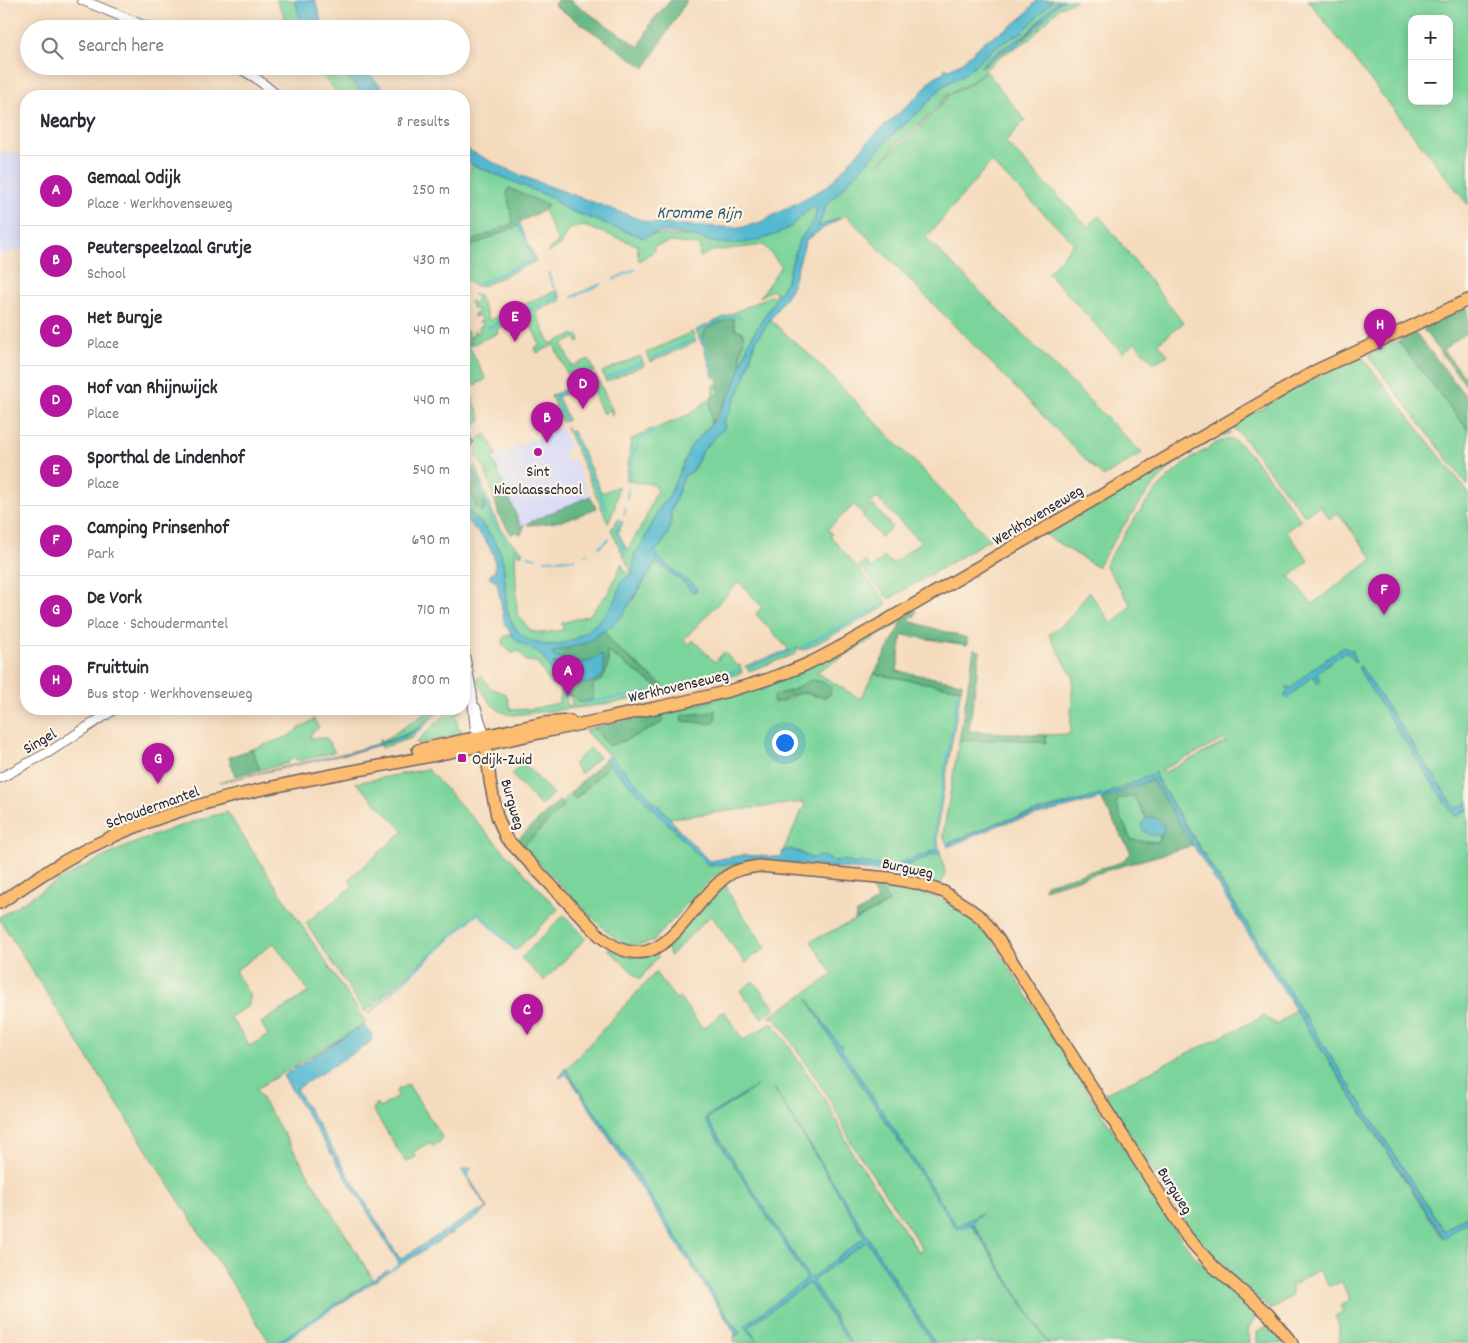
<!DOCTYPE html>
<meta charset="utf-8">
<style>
:root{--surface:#fff;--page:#f7f7f7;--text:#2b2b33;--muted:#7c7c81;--line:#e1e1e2;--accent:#b5179e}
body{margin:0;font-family:Dekko,sans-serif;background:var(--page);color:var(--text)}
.controls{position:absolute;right:15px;top:15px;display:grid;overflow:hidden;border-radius:10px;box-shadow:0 2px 12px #0003}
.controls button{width:45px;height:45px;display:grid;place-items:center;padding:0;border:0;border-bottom:1px solid var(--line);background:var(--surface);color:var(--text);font:25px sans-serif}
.you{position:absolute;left:784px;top:742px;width:18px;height:18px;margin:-12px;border:4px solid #fff;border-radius:50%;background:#1a73e8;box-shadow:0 0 0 8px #1a73e833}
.badge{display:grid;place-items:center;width:32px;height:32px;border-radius:50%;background:var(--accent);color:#fff;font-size:16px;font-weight:700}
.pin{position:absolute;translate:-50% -41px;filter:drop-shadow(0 1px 2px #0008)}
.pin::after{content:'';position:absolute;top:26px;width:18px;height:15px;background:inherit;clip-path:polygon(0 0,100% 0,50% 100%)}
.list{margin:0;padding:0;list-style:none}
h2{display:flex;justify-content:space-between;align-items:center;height:65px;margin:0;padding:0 20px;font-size:21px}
h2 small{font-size:16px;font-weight:400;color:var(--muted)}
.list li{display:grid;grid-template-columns:32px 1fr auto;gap:15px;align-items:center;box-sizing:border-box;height:70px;padding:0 20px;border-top:1px solid var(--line)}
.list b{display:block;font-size:19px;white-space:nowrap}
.list p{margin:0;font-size:16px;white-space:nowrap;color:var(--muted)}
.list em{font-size:16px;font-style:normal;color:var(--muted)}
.icon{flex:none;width:28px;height:28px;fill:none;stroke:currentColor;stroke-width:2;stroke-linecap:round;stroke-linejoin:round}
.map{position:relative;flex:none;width:1468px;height:1343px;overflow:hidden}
.search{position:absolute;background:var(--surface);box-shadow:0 2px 12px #0003;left:20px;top:20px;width:450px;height:55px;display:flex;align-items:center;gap:12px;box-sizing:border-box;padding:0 18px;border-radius:28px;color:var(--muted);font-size:19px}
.panel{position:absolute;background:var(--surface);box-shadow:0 2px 12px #0003;left:20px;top:90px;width:450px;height:625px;border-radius:20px}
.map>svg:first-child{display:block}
.built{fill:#d5d8f9}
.green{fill:#7ad49b;stroke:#4e7b6b;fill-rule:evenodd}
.forest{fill:#63b683;stroke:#426c5f;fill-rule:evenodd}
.water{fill:#52b9d0;stroke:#3a6e86}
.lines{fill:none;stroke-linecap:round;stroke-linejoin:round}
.stream{stroke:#52b9d0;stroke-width:2}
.minor-casing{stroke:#6c6369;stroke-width:11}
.major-casing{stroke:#6c6369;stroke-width:14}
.minor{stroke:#fff;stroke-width:9}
.major{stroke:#fcbd6f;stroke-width:11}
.poi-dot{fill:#b5179e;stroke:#fcf5e5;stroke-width:2}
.labels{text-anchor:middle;stroke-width:4.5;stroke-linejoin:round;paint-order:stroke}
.poi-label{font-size:16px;fill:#22223b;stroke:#fcf5e5}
.street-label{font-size:16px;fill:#22223b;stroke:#fcf5e5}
.water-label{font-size:18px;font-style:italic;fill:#33576f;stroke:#fcf5e5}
</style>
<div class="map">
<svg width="1468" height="1343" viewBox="0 0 1468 1343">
<rect width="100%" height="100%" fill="#fcf5e5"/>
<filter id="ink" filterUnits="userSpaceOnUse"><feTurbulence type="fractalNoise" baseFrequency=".02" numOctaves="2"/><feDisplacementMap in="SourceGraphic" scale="10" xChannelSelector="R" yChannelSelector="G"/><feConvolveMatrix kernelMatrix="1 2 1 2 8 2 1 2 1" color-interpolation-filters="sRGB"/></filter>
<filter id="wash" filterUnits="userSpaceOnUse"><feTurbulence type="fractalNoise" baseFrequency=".0096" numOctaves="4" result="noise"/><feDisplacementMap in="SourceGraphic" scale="20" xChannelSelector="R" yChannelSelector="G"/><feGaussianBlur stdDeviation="1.12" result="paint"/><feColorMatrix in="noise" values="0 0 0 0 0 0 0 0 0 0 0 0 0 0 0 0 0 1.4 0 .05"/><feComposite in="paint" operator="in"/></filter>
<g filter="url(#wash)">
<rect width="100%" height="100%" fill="#f5dbbe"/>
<path class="built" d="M0,152L26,155V247L0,255Z
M561,427L570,448L565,450L564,454L568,462L574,459L590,496L522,526L492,458Z"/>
<path class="green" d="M276,0H295L303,29H279L284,15Z
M1053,0H1059L1029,31L1014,43L997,51L983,67C999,52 1017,45 1033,31C1042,23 1048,11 1057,4C1063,0 1068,0 1076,0L1059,8L1030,39L1001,56L970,83L948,94L932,113L899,142L879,164L933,114L949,95L970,84L986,71L1025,120L1005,142L1088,227L1098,216L1102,219L1183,323L1158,343L1168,355L1154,363L1135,343L1122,353L1048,273L1074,243L991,162L926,238L1142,453L1103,477L846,215L807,238L821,218L826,206L883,143L920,111L943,86L966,73L994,48L1024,31Z
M1308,0H1468V205ZM1412,19H1449V101H1412Z
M314,66H337L358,88L361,96H340Z
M471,164L552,198L561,206L630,233L701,237L728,244L743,243L779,233L813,207L817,210L814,220L799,241L786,282L750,340L742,365C737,352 747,344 742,331L735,329V325L704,332L702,345L696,330L770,296H775L776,292L772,290L760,297L781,266L764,245L712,251L700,257L699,245L671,242L654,246V251L639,261L637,245L584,226L568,229L560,245L548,253L550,248L558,242L544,210L548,205L509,188L507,193L514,223L464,245V181L469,178Z
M519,222L536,261L483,286H475L464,279V249L518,226Z
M557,290L561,298L560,301L536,312L550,344L574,334L575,336L578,335L580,341L577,342L575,338L562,344L572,366L589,359L593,367L590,370L594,369L595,372L566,385L564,380L569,378L554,345L537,353L535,348L540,345L527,317L497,329L498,333L471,345L470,336L474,335V330L477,334L480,332L478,327L482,326V322H478L481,319L478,315L474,318V314L478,313L477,309H473L470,301L475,303L477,297L473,294L479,296L489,320Z
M770,320L815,360L990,539L889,599L859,566L865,561L871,568L885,557L892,564L920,542L877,498L862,513L854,505L828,529L832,534L830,536L886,601V606L880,610L804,650L796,648L797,652L795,654L749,671L745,666L789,650L756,614L762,607L739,582L684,639L689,644L693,640L715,662L724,652L738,666L740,665L742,673L660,694L657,689H654L653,696L600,705L513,715C493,713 484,695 477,679L482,676L490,688L506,694L511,710L531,709L559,703V698L561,697L559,687L556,684L551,685L537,662L526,661L519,651L512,653L502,644L504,637L511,634C519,644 531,645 540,654C554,666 564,690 568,707L573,706L569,694L580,702L593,700V684L602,680L609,663L607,651L659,688L662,685L612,643L604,630L633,600L656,562L686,584L694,593C685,571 663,570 654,552L666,537L672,517L670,514L684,476L693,471L703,450L725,427L722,421L739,392L755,342Z
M468,331L469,346L486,379L475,385L464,384V332Z
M692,332L696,342L650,362L646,353Z
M1398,341L1468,430V486L1370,358L1369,354Z
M640,356L644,365L606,382L602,372Z
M1361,356L1468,492V510L1465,512L1468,517V803L1456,809L1360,666L1359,668L1453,814L1457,816L1468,809V1215L1444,1231L1298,1006L1156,777L1137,781L1104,795L999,822L947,844L943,835L959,741L1012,739L1046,742V735L1070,734L1073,677L1049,635L1067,621L1089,592L1112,624L1131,605L1105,565C1134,519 1158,476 1207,449C1215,444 1225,436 1235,441C1247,446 1290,506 1301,520L1286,531L1309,561L1290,577L1312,604L1373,559L1338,513L1330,519L1319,506L1305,516L1241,435L1230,426L1248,414L1262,409L1281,395ZM1225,739L1226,742L1163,773L1161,770Z
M596,375L614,414L610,416L612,414L610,410L603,414L590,385V378Z
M588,379L589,383L558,397L568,420L562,422L551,396Z
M713,385H718L722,395L713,396L710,403L711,424L691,446L668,499L661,506L641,546L634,555L633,573C630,576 627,577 624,580C619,584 619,595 615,601C599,625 568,653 536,643C524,639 514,630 510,618C501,595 509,568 498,547C490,531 476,519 464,506V494L473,498L476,507L485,508L482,491L474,470L466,474L464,481V460L469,459L471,461L468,465L476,467C489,499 492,531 523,551L521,555L515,553L517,614L531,631L542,633L563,630L562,623L589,615L609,592L622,563L624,572L629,573L631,571L611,530L618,519L623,522L618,532L627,550L644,522L657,490L654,484L626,481L631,440L651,429L652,430L690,414L713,396Z
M468,387L481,419L480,422L471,426L465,423L464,388Z
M566,426L568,432L573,431L602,493L618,486L615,507L608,523Z
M1224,428L1231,433C1165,450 1132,515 1097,567L1044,534Z
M486,434L497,455L492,458L507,493L495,500L485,469L475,453L478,439Z
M873,505L892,527L881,537L862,515Z
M903,617V621L816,672L860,699L874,674L961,689L937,829L939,849L889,867L853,864L842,860L833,861L826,857L811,858L798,851H783L805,804L803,802L670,818L585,731L594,727L608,746C618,743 658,728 664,720L662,713L710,701ZM811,680L817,697C805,692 798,691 788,700L774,695L791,691Z
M432,709H447L438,713L412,738L381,748L379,740L381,739L383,741Z
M461,709V712L456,713L458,729H461L462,734L417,744L416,742L447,713Z
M314,719L319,728L312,732L310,738H326L335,752L299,761L292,757L288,763L260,770L252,749L287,737Z
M590,748L599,757L581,774L573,764Z
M523,762L553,794L541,806L511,774Z
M610,764L673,829L676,827L678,829L676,831L709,866L743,862L731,866L714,876L654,940L645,944L632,945L621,942L605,930L522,847L564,806L562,802L570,793L576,799Z
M427,769L558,909L515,951L478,913L365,1012L306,923L353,886L349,879L404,831L356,783Z
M1134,796L1146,818L1144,819L1160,834L1159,842L1131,840L1116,805L1118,799Z
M227,812L366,1023L256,1089L374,1281L281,1343H270L0,920V917C72,869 142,834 227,812ZM274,943L309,992L261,1023L268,1035L250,1046L230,1017L247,1007L250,996L235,971Z
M940,852L945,872L941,887L917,877L889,872Z
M877,882C919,887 956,901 987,932L1177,1233L1195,1257L1252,1308L1254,1319L1248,1329L1250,1343H733L736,1329L566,1069L657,971L656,974L676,999L679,997L703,1029L724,1011L743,1040L770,1024H774L828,1104L852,1152L919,1252L922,1248L852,1144L832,1103L776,1018L769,1017L833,975L811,941L883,907L888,900Z
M725,884L732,899L766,948L745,963L711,915L670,956L668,946Z
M564,915L586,938L544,981L521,958Z
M607,948L632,957L656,954L658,957L640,979Z
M753,981L775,1008L762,1018L740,991Z
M1295,1009L1442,1237L1468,1221V1343H1339V1325L1335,1316L1343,1312L1340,1306L1350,1300L1342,1282L1329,1286L1318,1270L1291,1286L1292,1295L1271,1310L1217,1262L1200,1244L1104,1094L1264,1016L1277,1025Z
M408,1084L442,1137L440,1142L433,1146L430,1142L413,1152L416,1157L408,1161L403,1158L373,1110L376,1103L380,1108L398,1096L396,1091Z
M1267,1326L1285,1343H1257V1332Z"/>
<path class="forest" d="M557,0H573L572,2L639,47L653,20L671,0H687L645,68L554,5Z
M509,188L548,205L544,210L518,223L519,225L464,249V245L513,223L507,193Z
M1468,307V331L1443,350L1468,381V388L1422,328Z
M733,318L735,329L742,331C747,344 737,352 742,365L733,389L711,424L710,403L713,396L721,394L718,387L717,377H713C711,361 696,343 707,328Z
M1415,332L1468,399V430L1398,341Z
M474,470L485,499L483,512L476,507L473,498L464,494V481L468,471Z
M507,493L521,526L525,524L521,535L516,531L512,535L510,532L499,516L495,500Z
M590,496L596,508C573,519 554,524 528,525V523Z
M915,610L917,611L914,617L908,619L912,622L967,638V645L902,635L897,671L962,683L961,689L874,674L903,621V617Z
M604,630L612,643L659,684L663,685L659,688L607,651C608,667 609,677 593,685V700L580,702L569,694L552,663H557L566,675L591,683L600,677V655C585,668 571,661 553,656L552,652L585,643Z
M974,649L980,651L969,731L1046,735V743L1012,739L959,741Z
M811,680C819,681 826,681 831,688L830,695L825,697C816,697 807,691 798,693C788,695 785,704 773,702L774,695L791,691Z
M715,710L716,717L714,723L710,724L683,721L682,715L707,713Z
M662,713L664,720C658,728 618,743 608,746L594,727Z
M252,749L260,770L235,776L229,757Z
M605,759L610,764L575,799L570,793Z
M1152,779L1194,845L1044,889L1046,884L1122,862L1131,853L1101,799ZM1134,796L1146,818L1150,817L1164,830L1158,842L1131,840L1116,805L1118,799Z
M559,801L564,806L522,847L516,841Z
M867,881L877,882L889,903L855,920L856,914L878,900Z"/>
<path class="water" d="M295,0H315L321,21L327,29H303Z
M1037,0H1053L1024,31L994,48L966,73L943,86L920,111L893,134L826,206L818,227L839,218L806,240L791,289L755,342L745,378L727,416L723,421L725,427L703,450L692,472L684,476L670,514C675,525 663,546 654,552C657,559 687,582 695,585L697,591L692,592L686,584L656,562L622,616L614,624L585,643L553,652V656C571,662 585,668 600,655L603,656L604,673C586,693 570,680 557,663H553L569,694L566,698L542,655L516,640L505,625L497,582L490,579V575L495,571C497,547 479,534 464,518V506C476,519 490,531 498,547C509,568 501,595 510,618C514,630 524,639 536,643C568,653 599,625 615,601C619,595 619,584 624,580C627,577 630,576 633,573L634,555L641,546L661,506L668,499L691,446L716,419L733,389L750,340L786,282L799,241L814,220L817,210L813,207C804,211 798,221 790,227C773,238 751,243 731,244C708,245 665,222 644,238L566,209L552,198L471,164L464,160V148L519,175L650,223L740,228L761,222L828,186L872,137L919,95L933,78L945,71V68L949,69L961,63L985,41L1011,26L1024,16Z
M1059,0H1065L1056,5L1038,26L1015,46L1002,51L980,67C992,49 1014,45 1030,31C1040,22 1047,8 1059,0Z
M337,66H362L390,96H373L368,92L367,96H361L358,88Z
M1343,647L1353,651L1356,663L1349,654L1344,652L1317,672L1320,682L1318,684L1313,675L1287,699L1284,696L1288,691L1286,687L1292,688L1306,674Z
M1360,666L1456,809L1468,803V809L1457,816L1453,814L1366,682L1359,669Z
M438,709L418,730L400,739L355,752L220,782L350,752L399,737L418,728Z
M609,755L670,818L676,827L673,829L605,759Z
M1155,772L1156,778L1298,1006L1444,1231L1468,1215V1221L1444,1238L1295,1009L1152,779L1116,795L1002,824L948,847L947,844L999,822L1120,790Z
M1150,817L1156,818L1164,826V831L1160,835C1150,836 1143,834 1141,824Z
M678,829L709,861L742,855L781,857L783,851L791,849L811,858L823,856L833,861L847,860L853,864L861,862L889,867L939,849L940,852L889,872L757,861L709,866L675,832Z
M807,998L839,1045H842L841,1048L850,1062L957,1226L982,1213L972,1222L1048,1343L971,1224L958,1229L955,1227L835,1045Z
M363,1025L372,1033L371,1042L296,1089L400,1259L479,1210L481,1212L487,1208L462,1171L463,1169L471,1168L468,1176L488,1208L479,1216L394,1269L399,1263L283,1076Z
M565,1068L631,1165L730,1321L740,1333L737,1336L571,1080L566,1074L559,1078Z
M757,1086L707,1119L806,1273L811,1278L865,1237L774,1088L935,1343H932L867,1241L812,1281L851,1343H849L809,1283L749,1326L757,1342L745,1326L748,1323L807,1279L705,1120L706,1117Z
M388,1270L389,1272L280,1343H276Z"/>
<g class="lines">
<path class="stream" d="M548,273L554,288
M614,279L636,269
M478,284L534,259L518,223
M572,297L601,284
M487,328L558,297L556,291
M652,358L692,340
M577,373L586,369
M714,375L710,357L698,331L733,315L741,318
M607,378L641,362
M565,419L555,396L587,382
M572,434L607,510
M476,473L492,520L506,542
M629,479L631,461L640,438L653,432
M627,499L628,489
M624,515L626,507
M620,523L616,531L625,552
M511,547L520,552
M599,547L609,539
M584,555L588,554
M528,556L536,558
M545,560L574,559
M802,647L885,603
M749,667L794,650
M706,680L739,670
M660,690L701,681
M583,703L651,692
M938,850L935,837L936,824L958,692
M737,865L743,862
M369,1013L478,913L515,950
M387,1273L396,1267
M281,1343L335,1307"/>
</g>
</g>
<g filter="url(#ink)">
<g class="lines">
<defs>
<path id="minor" d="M82,0L152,29
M236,66L256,78L278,96
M464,434L467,442L464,448
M464,652L472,693L476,737
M476,708L485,736
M0,778L49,752L115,709"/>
<path id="major" d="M485,736L490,781L497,816L506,838L600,936C662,988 687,904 727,876C737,869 747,868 759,866L889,878L916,883L944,892L964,905L983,919L998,939L1187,1237L1214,1267L1268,1314L1292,1343
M418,750L544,723L570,721
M0,903C33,880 66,858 103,841C188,801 278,785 369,768C450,753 529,735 609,718C675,703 743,692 805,665C827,655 849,642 870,630L1317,370L1468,300"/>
</defs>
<use href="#minor" class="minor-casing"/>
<use href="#major" class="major-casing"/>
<use href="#minor" class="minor"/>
<use href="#major" class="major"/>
</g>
</g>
<g class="poi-dot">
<circle cx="538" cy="452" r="5"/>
<rect x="457" y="753" width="10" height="10" rx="2.5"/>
</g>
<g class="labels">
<g class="poi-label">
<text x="538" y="476">Sint<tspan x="538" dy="18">Nicolaasschool</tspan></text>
<text x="472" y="764" text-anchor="start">Odijk-Zuid</text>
</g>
<g class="street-label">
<text transform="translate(1037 514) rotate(-31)" y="6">Werkhovenseweg</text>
<text transform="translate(678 685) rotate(-13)" y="6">Werkhovenseweg</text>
<text transform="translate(39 740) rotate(-30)" y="6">Singel</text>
<text transform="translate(514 804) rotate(74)" y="6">Burgweg</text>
<text transform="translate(152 806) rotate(-20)" y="6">Schoudermantel</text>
<text transform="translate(908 867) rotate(12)" y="6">Burgweg</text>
<text transform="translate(1176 1190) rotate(58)" y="6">Burgweg</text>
</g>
<g class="water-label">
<text transform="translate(699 212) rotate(1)" y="6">Kromme Rijn</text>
</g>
</g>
</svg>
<div class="controls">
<button>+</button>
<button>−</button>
</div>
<div class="you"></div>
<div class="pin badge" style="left:568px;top:696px">A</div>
<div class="pin badge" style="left:547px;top:443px">B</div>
<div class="pin badge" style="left:527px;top:1035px">C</div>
<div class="pin badge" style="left:583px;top:409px">D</div>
<div class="pin badge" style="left:515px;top:342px">E</div>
<div class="pin badge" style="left:1384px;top:615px">F</div>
<div class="pin badge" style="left:158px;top:784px">G</div>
<div class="pin badge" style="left:1380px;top:350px">H</div>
<div class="search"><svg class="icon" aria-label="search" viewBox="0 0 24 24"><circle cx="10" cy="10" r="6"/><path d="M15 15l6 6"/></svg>Search here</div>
<section class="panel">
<h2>Nearby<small>8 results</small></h2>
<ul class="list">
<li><span class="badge">A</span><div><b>Gemaal Odijk</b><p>Place · Werkhovenseweg</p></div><em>250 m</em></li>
<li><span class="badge">B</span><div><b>Peuterspeelzaal Grutje</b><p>School</p></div><em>430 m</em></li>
<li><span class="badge">C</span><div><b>Het Burgje</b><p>Place</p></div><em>440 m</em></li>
<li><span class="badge">D</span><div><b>Hof van Rhijnwijck</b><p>Place</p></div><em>440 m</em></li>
<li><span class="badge">E</span><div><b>Sporthal de Lindenhof</b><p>Place</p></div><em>540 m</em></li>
<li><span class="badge">F</span><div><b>Camping Prinsenhof</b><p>Park</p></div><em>690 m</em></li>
<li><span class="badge">G</span><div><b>De Vork</b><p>Place · Schoudermantel</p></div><em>710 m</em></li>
<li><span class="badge">H</span><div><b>Fruittuin</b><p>Bus stop · Werkhovenseweg</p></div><em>800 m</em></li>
</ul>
</section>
</div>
